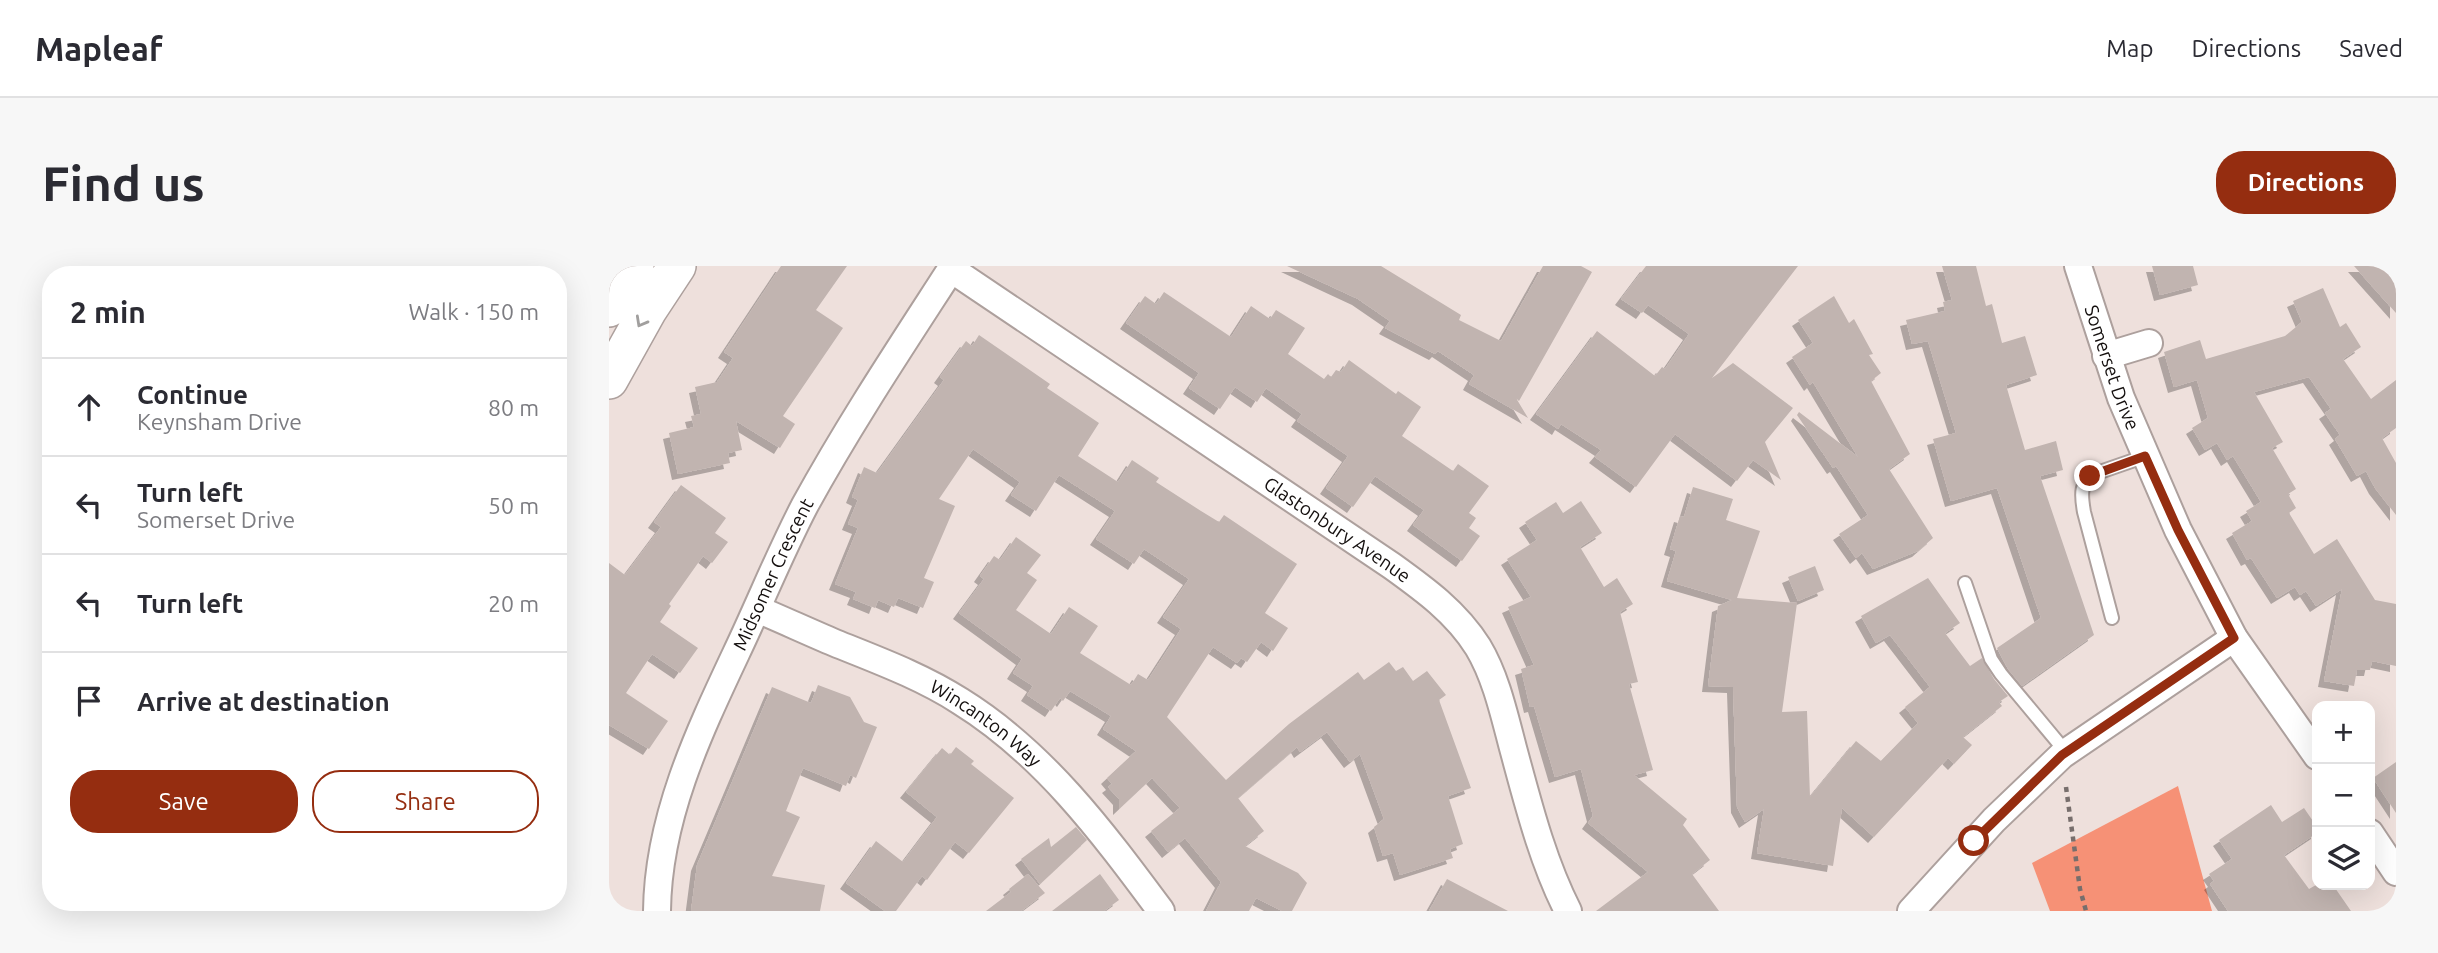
<!DOCTYPE html>
<meta charset="utf-8">
<style>
:root{--surface:#fff;--page:#f7f7f7;--text:#2b2b33;--muted:#7c7c81;--line:#e1e1e2;--accent:#952d10}
body{margin:0;font-family:Ubuntu,sans-serif;background:var(--page);color:var(--text)}
.controls{position:absolute;right:21px;bottom:21px;display:grid;overflow:hidden;border-radius:14px;box-shadow:0 7px 28px #0002}
.controls button{width:63px;height:63px;display:grid;place-items:center;padding:0;border:0;border-bottom:2px solid var(--line);background:var(--surface);color:var(--text);font:35px sans-serif}
.stop{position:absolute;width:21px;height:21px;margin:-16px;border:5px solid #952d10;border-radius:50%;background:#fff}
.stop.end{background:#952d10;border-color:#fff;box-shadow:0 2px 7px #0008}
.list{margin:0;padding:0;list-style:none}
h2{display:flex;justify-content:space-between;align-items:center;height:91px;margin:0;padding:0 28px;font-size:30px}
h2 small{font-size:23px;font-weight:400;color:var(--muted)}
.list li{display:grid;grid-template-columns:46px 1fr auto;gap:21px;align-items:center;box-sizing:border-box;height:98px;padding:0 28px;border-top:2px solid var(--line)}
.list b{display:block;font-size:26px;white-space:nowrap}
.list p{margin:0;font-size:23px;white-space:nowrap;color:var(--muted)}
.list em{font-size:23px;font-style:normal;color:var(--muted)}
.actions{display:flex;gap:14px;padding:21px 28px}
.actions a{flex:1;padding:16px 0;border:2px solid var(--accent);border-radius:28px;text-align:center;font-size:24px;color:var(--accent)}
.actions .main{background:var(--accent);color:#fff}
.icon{flex:none;width:38px;height:38px;fill:none;stroke:currentColor;stroke-width:2;stroke-linecap:round;stroke-linejoin:round}
.map{position:relative;flex:none;width:1787px;height:645px;overflow:hidden;border-radius:28px}
header{display:flex;align-items:center;gap:42px;box-sizing:border-box;height:98px;padding:0 35px;background:var(--surface);border-bottom:2px solid var(--line)}
header strong{font-size:33px}
nav{display:flex;gap:38px;margin-inline-start:auto;font-size:24px}
.intro{display:flex;align-items:center;justify-content:space-between;box-sizing:border-box;height:168px;padding:0 42px}
h1{margin:0;font-size:49px}
.button{padding:18px 32px;border-radius:28px;background:var(--accent);color:#fff;font-size:24px;font-weight:700}
main{display:flex;gap:42px;padding:0 42px}
aside{flex:1;background:var(--surface);border-radius:28px;box-shadow:0 7px 28px #0002}
.map>svg:first-child{display:block}
.forest{fill:#f69176}
.building{fill:#c1b4b0;filter:url(#shadow)}
.lines{fill:none;stroke-linecap:round;stroke-linejoin:round}
.service-casing{stroke:#ada09d;stroke-width:16}
.minor-casing{stroke:#ada09d;stroke-width:30}
.secondary-casing{stroke:#ada09d;stroke-width:40}
.path{stroke:#776e6c;stroke-width:4.5;stroke-dasharray:5 5;stroke-linecap:butt}
.service{stroke:#fff;stroke-width:12}
.minor{stroke:#fff;stroke-width:26}
.secondary{stroke:#fff;stroke-width:37}
.oneway{stroke:#a19f9e}
.route{stroke:#952d10;stroke-width:9}
.labels{text-anchor:middle;stroke-width:7;stroke-linejoin:round;paint-order:stroke}
.street-label{font-size:19px;fill:#130e0d;stroke:#fbede9}
</style>
<header>
<strong>Mapleaf</strong>
<nav><a>Map</a><a>Directions</a><a>Saved</a></nav>
</header>
<div class="intro"><h1>Find us</h1><a class="button">Directions</a></div>
<main>
<aside>
<h2>2 min<small>Walk · 150 m</small></h2>
<ul class="list">
<li><svg class="icon" aria-label="ahead" viewBox="0 0 24 24"><path d="M12 20V5M6 11l6-6 6 6"/></svg><div><b>Continue</b><p>Keynsham Drive</p></div><em>80 m</em></li>
<li><svg class="icon" aria-label="left" viewBox="0 0 24 24"><path d="M17 20v-9H6M10 6l-5 5 5 5"/></svg><div><b>Turn left</b><p>Somerset Drive</p></div><em>50 m</em></li>
<li><svg class="icon" aria-label="left" viewBox="0 0 24 24"><path d="M17 20v-9H6M10 6l-5 5 5 5"/></svg><div><b>Turn left</b></div><em>20 m</em></li>
<li><svg class="icon" aria-label="arrive" viewBox="0 0 24 24"><path d="M6 21V4h12l-3 4 3 4H6"/></svg><div><b>Arrive at destination</b></div></li>
</ul>
<div class="actions"><a class="main">Save</a><a>Share</a></div>
</aside>
<div class="map">
<svg width="1787" height="645" viewBox="0 0 1787 645">
<defs>
<filter id="shadow"><feDropShadow dx="-6" dy="6" stdDeviation="0" flood-color="#0004"/></filter>
</defs>
<rect width="100%" height="100%" fill="#eee0dc"/>
<path class="forest" d="M1569,520L1603,645H1441L1423,597Z"/>
<path class="building" d="M172,0H238L207,44L234,62L174,150L186,158L171,182L127,155L133,184L119,187L121,197L69,208L60,167L85,161L82,150L92,148L86,121L108,116L124,92L115,86Z
M678,0H772L852,49L850,54L892,75L934,0H972L983,6L910,135L907,132L919,152L860,118L865,109L829,85L826,88L776,62L781,55L749,33Z
M1037,0H1189L1103,112L1124,97L1184,142L1156,176L1172,214L1144,194L1128,215L1066,168L1027,221L986,191L992,184L952,158L949,163L927,148L988,65L1046,110L1053,101L1056,103L1080,68L1039,39L1033,47L1012,33Z
M1333,0H1367L1377,40L1383,38L1393,77L1416,70L1428,109L1397,119L1416,184L1447,175L1454,204L1431,210L1485,369L1413,420L1399,403L1388,382L1432,352L1388,222L1342,235L1324,173L1347,167L1319,75L1303,78L1297,54L1336,45L1334,36L1343,34Z
M1543,0H1584L1589,19L1551,29Z
M1745,0H1780L1787,8V47Z
M1714,22L1731,61L1737,57L1752,81L1734,93L1762,133L1787,114V162L1773,172L1787,197V249L1766,222L1757,205L1748,210L1726,173L1731,169L1716,147L1722,143L1700,111L1645,126L1674,176L1663,182L1687,223L1679,228L1687,242L1680,247L1705,288L1728,273L1766,334L1787,338V400L1763,395L1761,404H1748L1745,420L1715,415L1733,323L1707,340L1697,325L1691,329L1686,321L1668,332L1642,292L1638,294L1623,267L1643,255L1637,245L1652,236L1624,190L1618,194L1608,177L1596,184L1583,162L1599,152L1588,114L1565,121L1555,86L1591,74L1597,93L1676,70L1693,56L1684,35Z
M555,26L622,71L642,40L661,53L667,44L696,62L679,88L715,113L719,108L722,111L727,104L732,106L740,94L787,128L789,125L812,141L793,170L844,205L849,198L880,220L860,247L867,252L860,262L871,270L853,295L804,259L815,244L766,210L744,241L717,222L739,190L688,155L693,148L657,122L648,136L626,121L611,143L580,122L590,107L517,57L536,30L547,38Z
M1225,30L1240,57L1245,53L1264,88L1260,89L1272,107L1262,115L1301,188L1280,203L1324,272L1309,285L1264,303L1253,287L1247,292L1230,268L1259,249L1227,200L1224,202L1188,149L1190,146L1249,191L1204,116L1201,119L1183,91L1204,77L1189,54Z
M370,69L441,118L438,122L490,157L469,190L509,216L523,194L550,212L547,216L592,245L610,256L615,249L688,298L656,347L679,362L664,385L652,376L638,396L632,392L628,397L604,381L558,451L617,514L680,458L749,406L755,414L780,396L787,405L794,401L804,415L818,405L837,429L830,434L862,522L839,530L854,578L841,583L844,592L791,609L784,587L774,590L765,561L775,553L751,488L741,496L718,466L691,486L688,481L629,532L655,565L636,580L689,607L698,617L683,645H673L647,632L640,645H597L612,616L576,572L559,586L542,565L571,542L543,512L510,543V533L499,521L503,518L498,512L527,485L494,463L502,450L461,425L454,435L451,432L442,445L418,429L424,420L404,407L413,393L350,347L375,313L371,310L385,290L391,294L407,271L432,289L418,307L428,314L407,344L442,368L460,341L489,360L471,387L522,419L529,408L539,414L572,363L554,351L580,313L535,283L525,298L487,273L506,245L450,209L427,245L402,229L411,216L364,183L330,233L346,240L315,312L325,316L314,342L289,332L285,341L269,334L266,342L244,333L247,326L226,318L249,262L239,258L249,234L243,231L255,201L268,207L335,114L331,111L357,75L363,80Z
M72,219L117,252L106,267L119,276L103,297L94,290L60,338L62,340L51,356L89,382L71,407L43,388L17,427L59,455L40,483L0,459V297L16,309L52,261L45,256Z
M1084,221L1124,233L1117,254L1151,265L1128,332L1188,337L1173,446L1198,445L1201,531L1247,475L1272,495L1309,457L1296,441L1321,421L1281,369L1267,377L1252,350L1319,312L1351,357L1336,367L1361,400L1373,392L1385,413L1399,430L1390,436L1393,440L1354,471L1363,479L1345,498L1339,492L1265,571L1233,542L1224,600L1148,587L1155,543L1136,556L1128,541L1124,421L1099,420L1109,340L1123,334L1058,315L1067,285L1061,283L1071,250L1075,251Z
M972,235L993,267L971,281L995,321L1008,312L1024,338L1011,346L1029,416L1020,418L1044,504L1025,509L1078,553L1074,559L1101,594L1083,608L1110,645H987L1039,606L979,557L984,550L972,503L946,511L925,440L921,441L912,403L925,399L899,341L922,331L898,293L928,274L916,256L947,236L954,247Z
M1206,300L1215,324L1189,335L1179,311Z
M209,419L241,431L255,456L268,461L247,512L241,509L237,520L194,502L177,545L191,551L163,610L216,619L211,645H82L88,599L163,421L202,437Z
M347,481L365,495L362,498L405,532L360,587L346,576L318,614L313,610L287,645H276L237,617L267,575L294,596L328,551L297,526L333,482L341,489Z
M1787,496V547L1764,512Z
M1662,539L1673,556L1695,542L1708,561V567L1675,589L1700,623L1707,619H1724L1742,645H1619L1601,618L1605,615L1600,608L1623,593L1610,574Z
M467,561L478,574L431,618L412,593L440,572L442,581Z
M419,608L436,627L412,645H377L402,626L400,623Z
M491,608L510,634L495,645H443Z
M838,613L899,645H820Z"/>
<g class="lines">
<defs>
<path id="service" d="M1356,317L1382,393L1392,408L1457,486
M1503,352L1475,246C1472,229 1470,216 1488,207L1537,190"/>
<g id="minor">
<path id="s1" d="M1469,0L1512,132L1569,264L1625,372L1708,490"/>
<path id="s2" d="M342,3L783,300C815,323 847,346 869,381C887,411 895,448 904,482C919,537 933,594 959,645"/>
<path d="M1497,90L1540,77"/>
<path id="s3" d="M148,343C174,354 200,366 226,377C268,394 312,410 351,435C435,487 494,567 552,645"/>
<path d="M1761,567L1787,606"/>
<path id="s4" d="M48,645C49,550 91,464 131,379C153,332 172,285 196,239C241,157 293,79 344,0"/>
<path d="M1302,645L1385,554L1453,489L1625,372"/>
</g>
<path id="secondary" d="M0,42L26,0
M0,114L39,44L68,0"/>
</defs>
<use href="#service" class="service-casing"/>
<use href="#minor" class="minor-casing"/>
<use href="#secondary" class="secondary-casing"/>
<path class="path" d="M1457,521L1471,623L1477,645"/>
<use href="#service" class="service"/>
<use href="#minor" class="minor"/>
<use href="#secondary" class="secondary"/>
</g>
<defs><path id="oneway-chevron" d="M-2-3.5L2.5 0L-2 3.5" fill="none" stroke-width="1.6" stroke-linecap="round" stroke-linejoin="round" transform="scale(1.75)"/></defs>
<use class="oneway" href="#oneway-chevron" transform="translate(32 56) rotate(119)"/>
<g class="lines">
<path class="route" d="M1365,575L1453,489L1625,372L1569,264L1536,190L1481,210"/>
</g>
<g class="labels">
<g class="street-label">
<text dy="7" stroke="none"><textPath href="#s1" startOffset="107">Somerset Drive</textPath></text>
<text dy="7" stroke="none"><textPath href="#s2" startOffset="466">Glastonbury Avenue</textPath></text>
<text dy="7" stroke="none"><textPath href="#s4" startOffset="359">Midsomer Crescent</textPath></text>
<text dy="7" stroke="none"><textPath href="#s3" startOffset="257">Wincanton Way</textPath></text>
</g>
</g>
</svg>
<div class="controls">
<button>+</button>
<button>−</button>
<button><svg class="icon" aria-label="layers" viewBox="0 0 24 24"><path d="M12 4l9 5-9 5-9-5zM3 14l9 5 9-5"/></svg></button>
</div>
<div class="stop" style="left:1365px;top:575px"></div>
<div class="stop end" style="left:1481px;top:210px"></div>
</div>
</main>
